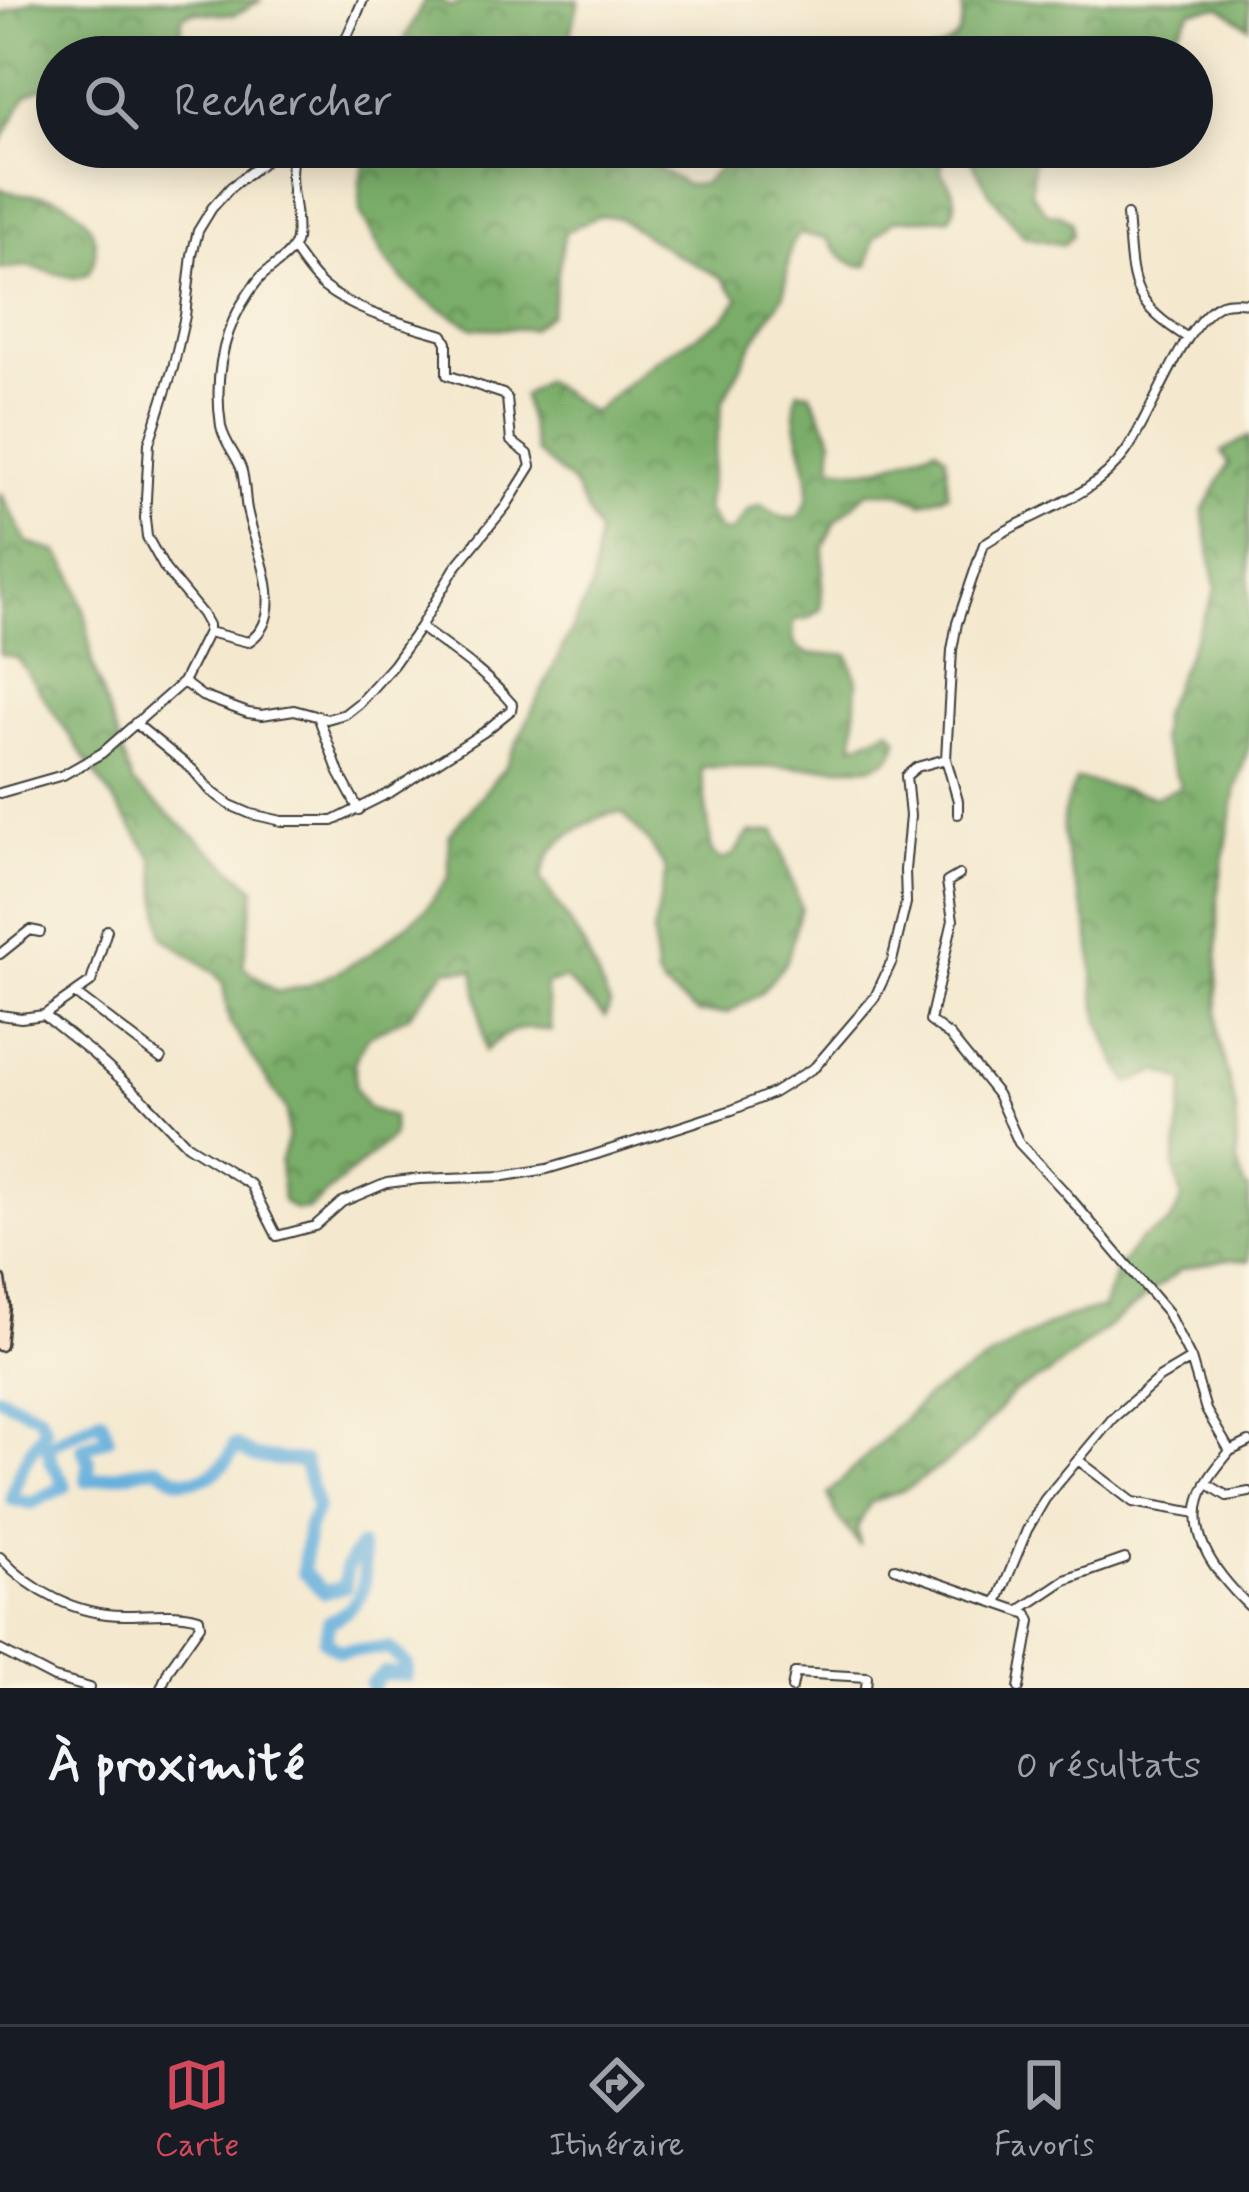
<!DOCTYPE html>
<html lang="fr">
<meta charset="utf-8">
<style>
:root{--surface:#171b24;--page:#20242c;--text:#f1f3f6;--muted:#9ea1a6;--line:#363941;--accent:#d1495b}
body{margin:0;font-family:Mynerve,sans-serif;background:var(--page);color:var(--text)}
.list{margin:0;padding:0;list-style:none}
h2{display:flex;justify-content:space-between;align-items:center;height:156px;margin:0;padding:0 48px;font-size:51px}
h2 small{font-size:39px;font-weight:400;color:var(--muted)}
.icon{flex:none;width:66px;height:66px;fill:none;stroke:currentColor;stroke-width:2;stroke-linecap:round;stroke-linejoin:round}
.map{position:relative;flex:none;width:1249px;height:1688px;overflow:hidden}
.search{position:absolute;background:var(--surface);box-shadow:0 6px 30px #0003;left:36px;right:36px;top:36px;height:132px;display:flex;align-items:center;gap:30px;box-sizing:border-box;padding:0 42px;border-radius:66px;color:var(--muted);font-size:45px}
.sheet{height:336px;background:var(--surface)}
nav{display:flex;justify-content:space-around;align-items:center;box-sizing:border-box;height:168px;border-top:3px solid var(--line);background:var(--surface);font-size:33px;color:var(--muted)}
nav a{display:grid;justify-items:center;gap:6px}
nav .on{color:var(--accent)}
.map>svg:first-child{display:block}
.forest{fill:url(#forest-crowns);stroke:#4b6442;stroke-width:3}
.lines{fill:none;stroke-linecap:round;stroke-linejoin:round}
.river{stroke:#63afdc;stroke-width:14}
.street-casing{stroke:#3c3b37;stroke-width:12}
.secondary-casing{stroke:#3c3b37;stroke-width:15}
.street{stroke:#fff;stroke-width:8}
.secondary{stroke:#fbe5cf;stroke-width:10}
</style>
<div class="map">
<svg width="1249" height="1688" viewBox="0 0 1249 1688">
<defs>
<pattern id="forest-crowns" width="20" height="18" patternUnits="userSpaceOnUse" patternTransform="scale(3)"><rect width="20" height="18" fill="#7aad69"/><path d="M2 6a3 3 0 1 1 6 0M12 15a3 3 0 1 1 6 0" fill="none" stroke="#638c56"/></pattern>
</defs>
<rect width="100%" height="100%" fill="#fcf5e5"/>
<filter id="ink" filterUnits="userSpaceOnUse"><feTurbulence type="fractalNoise" baseFrequency=".00833" numOctaves="2"/><feDisplacementMap in="SourceGraphic" scale="24" xChannelSelector="R" yChannelSelector="G"/><feConvolveMatrix kernelMatrix="1 2 1 2 8 2 1 2 1" color-interpolation-filters="sRGB"/></filter>
<filter id="wash" filterUnits="userSpaceOnUse"><feTurbulence type="fractalNoise" baseFrequency=".004" numOctaves="4" result="noise"/><feDisplacementMap in="SourceGraphic" scale="48" xChannelSelector="R" yChannelSelector="G"/><feGaussianBlur stdDeviation="2.7" result="paint"/><feColorMatrix in="noise" values="0 0 0 0 0 0 0 0 0 0 0 0 0 0 0 0 0 1.4 0 .05"/><feComposite in="paint" operator="in"/></filter>
<g filter="url(#wash)">
<rect width="100%" height="100%" fill="#f4e9cf"/>
<path class="forest" d="M34,0H262L234,15L194,12L182,16L181,57H136L129,53H115L105,57H57V79L26,96L0,144V14Z
M425,0H441L450,7L466,0H579L565,57H395Z
M963,0H1249V27L1221,7L1192,11L1176,32L1173,57H920C957,40 963,44 963,0Z
M370,147H622L687,185L702,184L723,165L773,147H1034L1031,193L1048,214H1060L1071,222L1072,235L1064,245L1025,237L990,194L969,156L956,151L943,159L941,172C953,189 961,199 950,218L894,220L874,239L868,266C846,266 839,254 826,238L799,234L791,244L784,295L754,340L723,401L706,509L720,531L732,532L748,510L760,505L784,518H796C830,487 783,431 798,391L810,392L833,439L831,464C864,480 904,458 936,447L946,456L948,494L922,503L897,492H868L836,521L824,546L821,609L808,618L795,620C784,661 819,654 848,654L857,680L854,745L890,729L898,739C895,758 887,761 869,767H701L712,853L722,860L733,855L749,833L775,831L801,907L787,961L761,993L728,1013H698L663,987L656,975L653,934L666,870L650,844L623,813C604,810 566,834 553,850C547,857 544,869 541,878L584,946L610,1005L605,1017L565,979L545,985L551,1031C519,1025 508,1029 485,1051L474,970L447,969L409,1015L368,1037L355,1060V1087L368,1108L393,1117L392,1137L309,1209L296,1210L283,1202L280,1163L288,1137L287,1111L229,1022L223,984L215,973L163,937L154,860L17,658L0,654V492L28,543L58,552L74,577L87,620L92,663L133,784L255,888L243,966L276,992L307,986L339,971L371,953L425,910L449,876V835L505,767L592,587L598,533L573,484L536,452L523,396L544,380L592,413L653,362L723,319L739,299L722,278L670,251L617,217L599,216L565,232L551,313L531,329L474,328L424,299L404,281L385,259L360,212V181Z
M0,188C18,198 37,192 56,198C89,210 106,244 88,274L75,278L26,266L0,270Z
M1249,436V745L1236,788L1218,892V1035L1236,1109L1237,1161L1244,1186L1249,1189V1261L1228,1259L1180,1270L1046,1376L1013,1393L970,1443L950,1460L907,1489L870,1503L857,1528L860,1546L836,1514L828,1494L926,1397L1021,1339L1067,1317L1103,1308L1118,1267L1140,1240L1170,1223L1182,1199L1174,1167L1185,1082L1159,1071L1129,1083C1113,1057 1099,1027 1095,997C1092,972 1093,947 1087,923C1080,893 1065,863 1063,832C1061,812 1068,798 1077,779L1156,797L1181,787L1160,740L1161,714L1216,589L1203,511L1229,464L1222,452Z"/>
<g class="lines">
<path class="river" d="M0,1397L40,1416L45,1429C29,1452 17,1471 12,1499L31,1503L65,1486L52,1463L47,1446L101,1419L108,1438L83,1448L89,1462L87,1481L156,1467C165,1472 175,1480 185,1480C208,1481 228,1467 234,1445L256,1457L304,1462L317,1508L308,1528L303,1572L324,1592L345,1587L346,1569L360,1546C370,1583 364,1604 329,1622L325,1641L340,1651L388,1648L407,1665V1675L384,1673L371,1684L373,1688"/>
</g>
</g>
<g filter="url(#ink)">
<g class="lines">
<defs>
<path id="street" d="M338,57L363,0
M1127,215C1133,282 1127,300 1188,338
M208,632V625L202,614L165,569L147,537L145,518L149,443L173,368L185,316L192,255L198,231L212,208L231,187L283,147
M183,682L202,696L248,713L262,715L294,710L327,719L345,714L359,703L393,665L420,627L455,568L506,506L531,466L528,454L511,441L507,398L503,394L447,375V343L443,335C403,323 357,313 324,287C311,276 302,262 293,249
M318,716L339,773L359,810
M135,723L193,770L211,791L230,805L251,814L282,821H333L391,792L484,732L511,710L512,704C486,673 452,651 420,627
M0,793L63,775L102,753L183,682L208,632L248,642C290,615 256,551 248,514C244,499 246,483 241,468C235,453 224,442 221,426C213,372 224,322 259,279C270,266 293,257 296,239C300,207 283,182 296,147
M958,814V801L946,759L952,650L957,623L984,544C1030,512 1090,501 1125,453C1151,418 1184,320 1221,304C1229,301 1240,302 1249,303
M959,875L947,882L953,920L930,1021L950,1036L997,1094L1019,1143L1064,1191L1167,1312L1191,1359L1206,1410L1230,1451C1222,1461 1213,1471 1207,1482C1180,1529 1215,1573 1249,1606
M0,954L30,930L40,932
M76,994L161,1059
M0,1015L21,1018L44,1015L91,982L107,930
M44,1015L92,1053L144,1100L187,1145L251,1185L277,1236L315,1226L342,1202L387,1183L419,1179L505,1176L547,1169L594,1155L732,1110L773,1093L815,1067L875,997L892,961L906,903L905,870L910,816L906,776L917,767L946,759
M1230,1451L1249,1442
M1078,1460L1133,1502L1197,1513
M1206,1483L1227,1496L1249,1492
M0,1557C32,1592 77,1615 124,1615C150,1615 174,1611 199,1618L200,1625L169,1669L161,1688
M895,1568L1028,1614L1031,1621L1019,1688
M997,1603L1027,1530L1045,1499L1113,1418L1159,1378L1191,1359
M1020,1610L1065,1580L1125,1559
M0,1650L54,1678L90,1688
M792,1688L795,1673L867,1677L866,1688"/>
<path id="secondary" d="M0,1280L4,1306L0,1345"/>
</defs>
<use href="#street" class="street-casing"/>
<use href="#secondary" class="secondary-casing"/>
<use href="#street" class="street"/>
<use href="#secondary" class="secondary"/>
</g>
</g>
</svg>
<div class="search"><svg class="icon" aria-label="search" viewBox="0 0 24 24"><circle cx="10" cy="10" r="6"/><path d="M15 15l6 6"/></svg>Rechercher</div>
</div>
<section class="sheet">
<h2>À proximité<small>0 résultats</small></h2>
<ul class="list">
</ul>
</section>
<nav>
<a class="on"><svg class="icon" aria-label="map" viewBox="0 0 24 24"><path d="M3 6l6-2 6 2 6-2v14l-6 2-6-2-6 2zM9 4v14M15 6v14"/></svg>Carte</a>
<a><svg class="icon" aria-label="directions" viewBox="0 0 24 24"><path d="M12 3l9 9-9 9-9-9zM9 14v-3h6M13 9l2 2-2 2"/></svg>Itinéraire</a>
<a><svg class="icon" aria-label="saved" viewBox="0 0 24 24"><path d="M7 4h10v16l-5-4-5 4z"/></svg>Favoris</a>
</nav>
